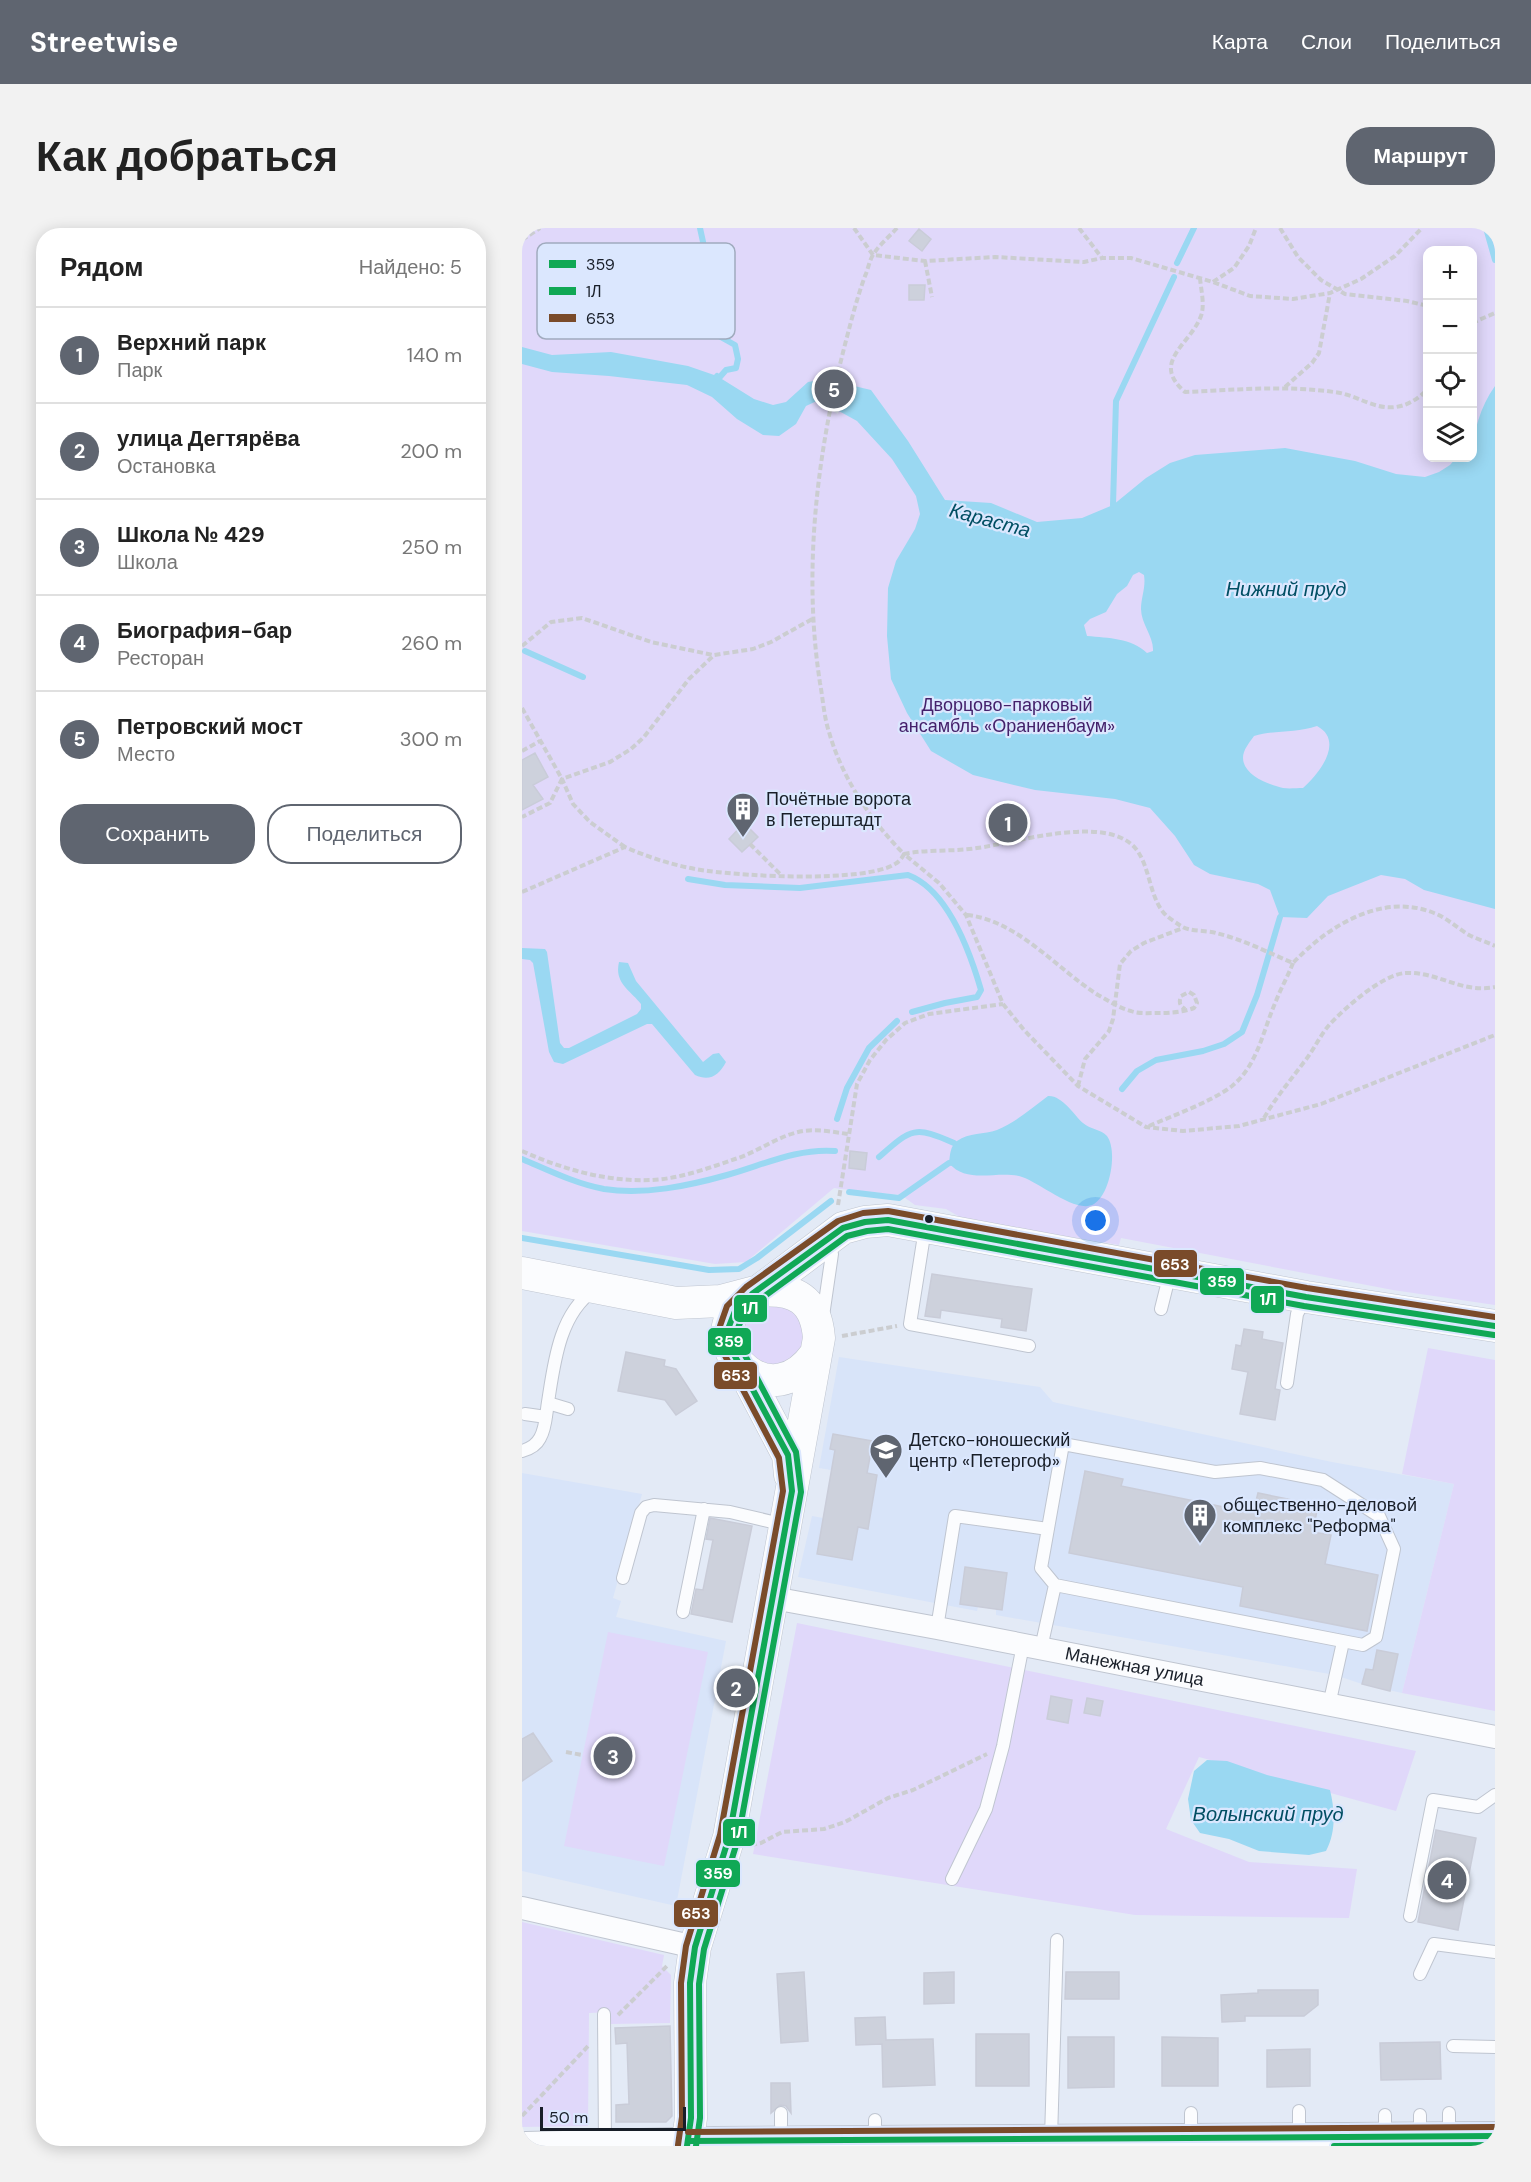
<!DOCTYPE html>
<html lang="ru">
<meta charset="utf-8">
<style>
:root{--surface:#fff;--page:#f2f2f2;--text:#222;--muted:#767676;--line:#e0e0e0;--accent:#5f6570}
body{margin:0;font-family:"DM Sans",sans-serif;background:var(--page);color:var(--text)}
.controls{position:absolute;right:18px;top:18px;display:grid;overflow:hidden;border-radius:12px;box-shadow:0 3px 15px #0003}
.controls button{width:54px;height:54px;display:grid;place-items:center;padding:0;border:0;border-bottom:2px solid var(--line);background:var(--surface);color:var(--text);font:30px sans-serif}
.scale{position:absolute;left:18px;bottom:15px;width:146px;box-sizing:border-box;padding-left:6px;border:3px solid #181e28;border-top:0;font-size:16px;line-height:21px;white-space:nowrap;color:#181e28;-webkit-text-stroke:4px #dbe7fe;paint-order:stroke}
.you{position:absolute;left:574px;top:993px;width:21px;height:21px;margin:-15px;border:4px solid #fff;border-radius:50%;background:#1a73e8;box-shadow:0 0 0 9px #1a73e833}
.badge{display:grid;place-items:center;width:39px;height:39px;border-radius:50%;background:var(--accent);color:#fff;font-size:20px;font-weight:700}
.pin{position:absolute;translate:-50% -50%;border:3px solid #fff;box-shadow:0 2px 6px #0006}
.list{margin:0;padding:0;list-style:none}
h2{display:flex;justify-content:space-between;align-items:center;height:78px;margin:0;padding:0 24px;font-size:26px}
h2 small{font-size:20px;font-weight:400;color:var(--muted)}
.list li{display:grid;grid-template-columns:39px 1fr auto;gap:18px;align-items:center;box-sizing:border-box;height:96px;padding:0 24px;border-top:2px solid var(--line)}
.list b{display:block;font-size:22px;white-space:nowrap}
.list p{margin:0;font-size:20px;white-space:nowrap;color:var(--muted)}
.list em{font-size:20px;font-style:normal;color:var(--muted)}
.actions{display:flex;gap:12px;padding:18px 24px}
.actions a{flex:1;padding:14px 0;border:2px solid var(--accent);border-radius:24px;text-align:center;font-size:21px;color:var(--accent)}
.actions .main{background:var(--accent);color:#fff}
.icon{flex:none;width:33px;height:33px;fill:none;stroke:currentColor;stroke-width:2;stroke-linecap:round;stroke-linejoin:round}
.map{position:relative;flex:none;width:973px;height:1918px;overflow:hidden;border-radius:24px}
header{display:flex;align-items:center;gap:36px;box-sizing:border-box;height:84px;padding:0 30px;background:var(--accent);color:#fff}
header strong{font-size:28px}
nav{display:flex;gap:33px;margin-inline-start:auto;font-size:21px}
.intro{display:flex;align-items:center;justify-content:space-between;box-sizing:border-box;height:144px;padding:0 36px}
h1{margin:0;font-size:42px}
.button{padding:15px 27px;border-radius:24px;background:var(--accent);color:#fff;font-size:21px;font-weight:700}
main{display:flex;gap:36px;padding:0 36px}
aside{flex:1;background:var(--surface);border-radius:24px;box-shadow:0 3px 15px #0003}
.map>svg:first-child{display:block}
.built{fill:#d8e4f9}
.green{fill:#e0d8fa;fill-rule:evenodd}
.water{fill:#9ad8f2;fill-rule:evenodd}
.pier{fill:#e3eaf6}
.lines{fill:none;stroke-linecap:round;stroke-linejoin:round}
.stream{stroke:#9ad8f2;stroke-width:6}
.building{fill:#cdd1dc;stroke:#c9ccd8;stroke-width:1.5}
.service-casing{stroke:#bfc5d0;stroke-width:14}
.minor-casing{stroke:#bfc5d0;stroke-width:24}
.tertiary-casing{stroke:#bfc5d0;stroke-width:30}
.secondary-casing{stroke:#bfc5d0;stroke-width:33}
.path{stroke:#cbcdd0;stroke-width:4;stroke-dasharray:6 3;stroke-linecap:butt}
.service{stroke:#fbfcfe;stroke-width:12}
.minor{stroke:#fbfcfe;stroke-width:22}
.tertiary{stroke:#fbfcfe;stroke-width:28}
.secondary{stroke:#fbfcfe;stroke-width:32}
.bus-1-casing{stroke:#dbe7fe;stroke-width:10}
.bus-2-casing{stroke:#dbe7fe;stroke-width:10}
.bus-3-casing{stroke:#dbe7fe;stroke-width:10}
.bus-1{stroke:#10a855;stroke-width:6}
.bus-2{stroke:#10a855;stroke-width:6}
.bus-3{stroke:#7a4b2a;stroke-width:6}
.bus-dot{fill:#181e28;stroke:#dbe7fe;stroke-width:2}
.labels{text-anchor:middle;stroke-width:4.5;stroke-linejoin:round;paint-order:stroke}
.park-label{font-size:18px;fill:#44216b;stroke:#dbe7fe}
.poi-label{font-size:18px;fill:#181e28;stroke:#dbe7fe;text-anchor:start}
.street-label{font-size:18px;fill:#181e28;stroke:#dbe7fe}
.water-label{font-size:20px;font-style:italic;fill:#004e63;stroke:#dbe7fe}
.key{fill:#dbe7fe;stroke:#a0abbe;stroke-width:1.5}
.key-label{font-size:16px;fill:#181e28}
.line-badge{stroke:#dbe7fe;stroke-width:2}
.badge-label{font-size:16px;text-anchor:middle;font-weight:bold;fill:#fff}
</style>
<header>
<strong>Streetwise</strong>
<nav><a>Карта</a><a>Слои</a><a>Поделиться</a></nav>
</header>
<div class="intro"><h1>Как добраться</h1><a class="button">Маршрут</a></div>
<main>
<aside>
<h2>Рядом<small>Найдено: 5</small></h2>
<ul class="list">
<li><span class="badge">1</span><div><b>Верхний парк</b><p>Парк</p></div><em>140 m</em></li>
<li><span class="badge">2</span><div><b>улица Дегтярёва</b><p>Остановка</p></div><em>200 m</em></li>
<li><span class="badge">3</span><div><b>Школа № 429</b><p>Школа</p></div><em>250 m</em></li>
<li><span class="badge">4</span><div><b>Биография-бар</b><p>Ресторан</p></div><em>260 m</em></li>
<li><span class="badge">5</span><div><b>Петровский мост</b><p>Место</p></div><em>300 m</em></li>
</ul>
<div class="actions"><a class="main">Сохранить</a><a>Поделиться</a></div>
</aside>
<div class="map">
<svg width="973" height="1918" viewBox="0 0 973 1918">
<rect width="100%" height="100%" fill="#e3eaf6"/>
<path class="built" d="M317,1129L518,1159L531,1174L810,1234L932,1256L880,1465L840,1456L813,1447L474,1387V1381L456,1379L455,1383L276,1349L290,1288L301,1290L309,1242L297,1240Z
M0,1245L120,1266L91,1370L99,1373L94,1389L204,1413L154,1678L0,1643Z"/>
<path class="green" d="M0,0H973V1077L871,1062L599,1010L597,1017L443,992L424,981L393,977L379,967L319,961L312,960L224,1034L193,1036L0,1003ZM906,22H950V230H906Z
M248,1073L273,1080L286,1116L257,1142L222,1125C218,1090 218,1091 248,1073Z
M906,1120L973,1132V1483L880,1465L932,1256L880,1246Z
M275,1395L894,1523L874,1583L677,1529L644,1601L727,1634L835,1641L827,1690L613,1687L231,1626Z
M86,1404L186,1424L142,1638L42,1618Z
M0,1694L142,1727L140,1738L149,1747L148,1795L89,1796L87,1784L67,1785L66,1898L0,1899Z"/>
<path class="water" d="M0,119L30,127L89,124L166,138L195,148L232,171L251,177L264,174L286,154L303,151L349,162L386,213L423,272L469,275L515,294L560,290L591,277L624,250L648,235L673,227L763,220L833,233L874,246L903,249L917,244L928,237L934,230H950C951,204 958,179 973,158V681L902,662L883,651L859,647L806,668L785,690L758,689L748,662L736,656L688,646L672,637L653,608L628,580L593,571L513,562L451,547L409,523L385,485L369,451L365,408L366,360L374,333L393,301L398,286L394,268L370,231L335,193L297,172L284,178L274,196L257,208L241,207L215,191L190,169L165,157L87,148L30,144L0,136ZM617,344L622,347C624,360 619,369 619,381C619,396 632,409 631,423L625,425C609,410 587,410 565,408L562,397L568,391L584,384L595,366L605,358L611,347ZM795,498C823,513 797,546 781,560C775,560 767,561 761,560C747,557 721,547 721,530C721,522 727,515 732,508C753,502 774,505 795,498Z
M0,720L23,721L25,724L38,815L42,820H47L115,786L119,781V776C108,762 92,755 97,734L106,735L114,753L181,834L191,826L197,825L204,834C197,847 188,854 173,847L130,796H125L41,836L32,834L27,824L11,735L8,732L0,731Z
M526,868C540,867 552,887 561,895C569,902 579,901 585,908C596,923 588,967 572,976C554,987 515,952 497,948C473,943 444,956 427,935C428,927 428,918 435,913C447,904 462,907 475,902C494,894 510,880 526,868Z
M685,1532L705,1533L745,1547L808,1562C813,1583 814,1604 804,1623L787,1627L737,1623L707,1611L678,1605L669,1592L666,1571L672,1543Z"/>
<path class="pier" d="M306,148L323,153L316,186L300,177Z"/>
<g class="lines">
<path class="stream" d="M178,0L183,23L174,79L179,98L213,117L216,131L214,140L204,142L197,150L195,148
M964,0L973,32
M655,35L672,0
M591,277L594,173L652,49
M3,423L61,449
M166,651L203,657L278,660L386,647C426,662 448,724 459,762L455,769L423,775L390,784
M600,861L615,843L634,832L681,823L702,816L720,804L735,767L758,689
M315,891L325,860L347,820L375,793
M357,929C389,901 392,897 432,915
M0,931C26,942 54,956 82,961C123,967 166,958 205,947C241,937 275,920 313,923
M327,964L377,970L427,935L435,934
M0,1010L187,1042L217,1041L235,1030L309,973"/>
</g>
<path class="building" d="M397,1L409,11L400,23L387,13Z
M387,57H403L402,72H387Z
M13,525L26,549L11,557L21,571L0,582V532Z
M222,595L236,609L220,624L207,611Z
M328,923L345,925L343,942L327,940Z
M410,1046L510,1061L504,1103L479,1099L480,1091L419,1082L418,1090L403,1088Z
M722,1101L741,1104L740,1111L761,1115L753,1161L758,1162L753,1192L718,1186L726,1144L710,1141L714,1117L719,1118Z
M104,1124L143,1132L142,1138L154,1141L175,1173L154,1187L143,1172L96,1163Z
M311,1206L351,1213L345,1245L355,1247L346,1301L336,1299L330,1332L295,1326L313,1222L308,1221Z
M563,1243L601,1251L599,1258L731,1285L736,1265L796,1277L791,1304L809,1307L803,1336L856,1347L845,1403L718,1378L721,1359L547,1325Z
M188,1290L230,1298L210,1394L169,1386L174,1361L181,1362L191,1312L184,1311Z
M443,1339L485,1345L480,1382L438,1376Z
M855,1422L876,1426L868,1463L840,1456L844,1441L851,1442Z
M529,1468L550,1472L546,1495L525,1491Z
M565,1470L581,1473L578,1488L562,1485Z
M11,1505L30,1533L0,1553V1511Z
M914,1602L954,1610L936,1702L896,1694Z
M282,1744L286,1813L259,1815L255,1746Z
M432,1744V1775L402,1776V1745Z
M544,1744H597V1771H543Z
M736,1762H796V1777L782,1788H723V1793L700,1794L699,1767L736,1765Z
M363,1789L364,1812L411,1811L413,1857L361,1859L360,1816L334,1817L333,1790Z
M148,1798L150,1888L144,1894H94V1877L107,1876L105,1815L94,1816L93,1800Z
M454,1806H507V1858H454Z
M546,1809H592V1859L546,1860Z
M640,1809L696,1810V1858H640Z
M918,1814L919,1851L859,1852L858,1815Z
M788,1821V1858L745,1859V1822Z
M249,1855H268L269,1885L264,1878L258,1877L249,1885Z"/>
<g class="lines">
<defs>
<path id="service" d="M403,1001L388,1096L507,1118
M639,1081L648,1045
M301,1088L310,1026
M765,1155L775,1086L783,1070
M26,1175L46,1181
M3,1186L24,1189
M541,1216L693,1244L738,1240L801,1252L857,1288L872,1321L854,1409L841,1417L533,1357L519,1340Z
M0,1223C7,1221 14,1218 18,1210C24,1200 24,1186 26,1174C32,1136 37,1086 72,1062
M101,1350L119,1285L124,1279L132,1277L208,1284L263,1297
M161,1384L182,1281
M415,1400L433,1288L526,1301
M519,1420L533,1357
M807,1477L821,1414
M430,1651L464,1581L481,1518L501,1417
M888,1688L911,1572L956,1579L973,1567
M898,1746L912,1716L973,1724
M82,1786L83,1916
M931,1818L973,1819
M669,1885V1910
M927,1885V1908
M898,1887V1909
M353,1892V1912
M259,1897V1885
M777,1909V1883
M863,1909V1887
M529,1910L535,1712"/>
<g id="minor">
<path id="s1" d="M251,1370L415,1400L973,1509"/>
<path d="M0,1680L173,1719"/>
</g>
<path id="tertiary" d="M4,1918L193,1913L973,1908"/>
<path id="secondary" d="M0,1045L154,1075L199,1073L237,1063L321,1000L343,994L366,992L784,1069L973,1098
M230,1066C225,1071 218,1076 213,1082C183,1124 249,1188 293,1127
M221,1141L266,1227L268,1247
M165,1918L169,1890L168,1755L173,1719L207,1609L297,1110C294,1071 273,1060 237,1063"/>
</defs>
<use href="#service" class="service-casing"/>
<use href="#minor" class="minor-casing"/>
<use href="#tertiary" class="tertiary-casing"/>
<use href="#secondary" class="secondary-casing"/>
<path class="path" d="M332,0L351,27L403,33L473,29L562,34L580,30H609L691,54L728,68L771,71L808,65L839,51L873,28L900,0
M375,0C367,9 357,17 351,27C347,33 346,42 343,48C336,67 331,86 326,105C296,217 280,339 298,455C301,471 302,489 307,504C320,550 349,593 382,626C406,621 430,624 455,620C494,615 585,585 614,621C628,639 627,666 641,684C645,689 653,694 659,698C668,704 684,702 694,705C720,711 747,725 771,735C806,698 860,664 912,685C925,690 935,700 947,707C955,711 965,714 973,718
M557,0L580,30
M758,0L776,29L799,52L823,66L885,73L906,78
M0,12L18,0
M403,33L410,69
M678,50C679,62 683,77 679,88C668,117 628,134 663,164C713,162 762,157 812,164C833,166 852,182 874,179C887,177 897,170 906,161
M691,54L712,40L727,18L734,0
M950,95L973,85
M763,159L790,135L797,125L808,65
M0,418L29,394L60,390L129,414L191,427
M0,480L40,551L28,575L0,589
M0,523L18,513
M228,616L259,647
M103,619L68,594L51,576L40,551L88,534L109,521L122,509L167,451L192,427L231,421L249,414L292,390
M0,664L103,619C130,631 157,639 186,643C224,648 342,655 373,636C377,634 380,630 382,626L417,655L444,687L481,776L502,802L556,858L624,899L661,903L717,898L799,876L973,807
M445,687C495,692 535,741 576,767C587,773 597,780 609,783C617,786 627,785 636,785C648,785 661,784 672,780L675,775L672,767L667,764L659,768C657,774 657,777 663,781
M556,858L563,831L587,803L591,791L598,736L609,723L622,715L661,700
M742,890C754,869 768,853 782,834C792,822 798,807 808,796C824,779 860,747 883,745C915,743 940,766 973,759
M627,898C652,887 689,874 710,858C736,837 741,802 754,773C759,760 766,748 771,735
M0,923C40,941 85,954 129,952C157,951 187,940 213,931C236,924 257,907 281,903C296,901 312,904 326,906
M316,977L335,856L348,832L364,812L383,795L407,786L481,776
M320,1108L375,1098
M44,1524L60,1527
M229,1617L239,1615L260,1604L302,1601L323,1594L366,1570L391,1562L465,1526
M96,1787L146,1737
M0,1888L68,1816"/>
<use href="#service" class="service"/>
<use href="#minor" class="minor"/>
<use href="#tertiary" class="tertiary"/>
<use href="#secondary" class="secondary"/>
<defs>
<path id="bus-1" d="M166,1913L973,1908
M165,1918L169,1890L168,1755L173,1719L207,1609L270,1263L266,1227L208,1119L206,1101L213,1083L230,1066L321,1000L343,994L366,992L784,1069L973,1098"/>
<path id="bus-2" d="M174,1918L178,1890L177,1756L182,1721L216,1611L279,1264L274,1224L217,1116L215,1102L221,1088L236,1073L325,1008L345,1003L366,1001L782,1078L972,1107
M812,1918L973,1917"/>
<path id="bus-3" d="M166,1904L973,1899
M156,1917L160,1889L159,1755L164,1718L198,1607L261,1263L257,1230L200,1122L198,1098L205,1078L224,1059L316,993L341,985L366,983L785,1060L973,1089"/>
</defs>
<use href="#bus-1" class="bus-1-casing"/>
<use href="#bus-2" class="bus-2-casing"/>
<use href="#bus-3" class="bus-3-casing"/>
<use href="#bus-1" class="bus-1"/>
<use href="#bus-2" class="bus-2"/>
<use href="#bus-3" class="bus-3"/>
</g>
<defs>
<symbol id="building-pin" viewBox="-11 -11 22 30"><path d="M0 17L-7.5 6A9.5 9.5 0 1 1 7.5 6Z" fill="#5f6570" stroke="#dbe7fe"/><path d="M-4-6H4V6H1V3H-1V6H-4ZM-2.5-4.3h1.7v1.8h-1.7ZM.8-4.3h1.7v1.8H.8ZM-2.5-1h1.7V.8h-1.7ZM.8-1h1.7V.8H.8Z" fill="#fff"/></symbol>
<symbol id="school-pin" viewBox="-11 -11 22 30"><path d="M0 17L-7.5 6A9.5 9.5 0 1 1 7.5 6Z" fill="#5f6570" stroke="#dbe7fe"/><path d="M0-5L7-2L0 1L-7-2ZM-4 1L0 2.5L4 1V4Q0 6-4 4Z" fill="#fff"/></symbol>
</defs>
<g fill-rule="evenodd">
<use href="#building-pin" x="202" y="562" width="38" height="52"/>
<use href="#school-pin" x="345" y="1203" width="38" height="52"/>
<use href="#building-pin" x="659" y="1268" width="38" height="52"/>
</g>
<circle class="bus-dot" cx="407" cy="991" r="5"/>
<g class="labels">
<g class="park-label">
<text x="485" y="483">Дворцово-парковый<tspan x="485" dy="21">ансамбль «Ораниенбаум»</tspan></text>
</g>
<g class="poi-label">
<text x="244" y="577">Почётные ворота<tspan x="244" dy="21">в Петерштадт</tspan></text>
<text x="387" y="1218">Детско-юношеский<tspan x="387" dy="21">центр «Петергоф»</tspan></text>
<text x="701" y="1283">oбщеcтвенно-деловoй<tspan x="701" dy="21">кoмплeкc "Peфoрма"</tspan></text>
</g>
<g class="street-label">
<text dy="6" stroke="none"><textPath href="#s1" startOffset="368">Манежная улица</textPath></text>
</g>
<g class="water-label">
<text transform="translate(468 292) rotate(15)" y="7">Караста</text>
<text x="764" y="368">Нижний пруд</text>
<text x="746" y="1593">Волынский пруд</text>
</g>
</g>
<rect x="15" y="15" width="198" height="96" rx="9" class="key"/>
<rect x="27" y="32" width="27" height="8" fill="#10a855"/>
<rect x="27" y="59" width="27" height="8" fill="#10a855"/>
<rect x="27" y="86" width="27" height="8" fill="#7a4b2a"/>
<g class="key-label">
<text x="64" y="42">359</text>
<text x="64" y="69">1Л</text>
<text x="64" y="96">653</text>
</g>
<g class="line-badge">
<rect x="631" y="1021" width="45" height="29" rx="6" fill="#7a4b2a"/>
<rect x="677" y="1039" width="46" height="29" rx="6" fill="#10a855"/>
<rect x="728" y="1057" width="35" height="29" rx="6" fill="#10a855"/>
<rect x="211" y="1066" width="35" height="29" rx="6" fill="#10a855"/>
<rect x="185" y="1099" width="45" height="29" rx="6" fill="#10a855"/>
<rect x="191" y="1133" width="45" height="29" rx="6" fill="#7a4b2a"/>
<rect x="200" y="1590" width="34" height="29" rx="6" fill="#10a855"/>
<rect x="173" y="1631" width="46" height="29" rx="6" fill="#10a855"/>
<rect x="151" y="1671" width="46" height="29" rx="6" fill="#7a4b2a"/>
</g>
<g class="badge-label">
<text x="653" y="1042">653</text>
<text x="700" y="1059">359</text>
<text x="746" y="1077">1Л</text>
<text x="228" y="1086">1Л</text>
<text x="207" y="1119">359</text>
<text x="214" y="1153">653</text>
<text x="217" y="1610">1Л</text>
<text x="196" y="1651">359</text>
<text x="174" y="1691">653</text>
</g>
</svg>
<div class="controls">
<button>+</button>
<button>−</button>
<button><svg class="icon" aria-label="locate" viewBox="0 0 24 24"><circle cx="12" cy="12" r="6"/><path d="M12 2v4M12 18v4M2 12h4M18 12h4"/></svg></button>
<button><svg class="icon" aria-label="layers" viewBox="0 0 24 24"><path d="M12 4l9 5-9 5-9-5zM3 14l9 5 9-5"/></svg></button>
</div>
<div class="scale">50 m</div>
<div class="you"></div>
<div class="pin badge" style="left:486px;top:595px">1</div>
<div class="pin badge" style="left:214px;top:1460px">2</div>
<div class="pin badge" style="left:91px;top:1528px">3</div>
<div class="pin badge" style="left:925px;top:1652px">4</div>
<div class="pin badge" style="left:312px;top:161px">5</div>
</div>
</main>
